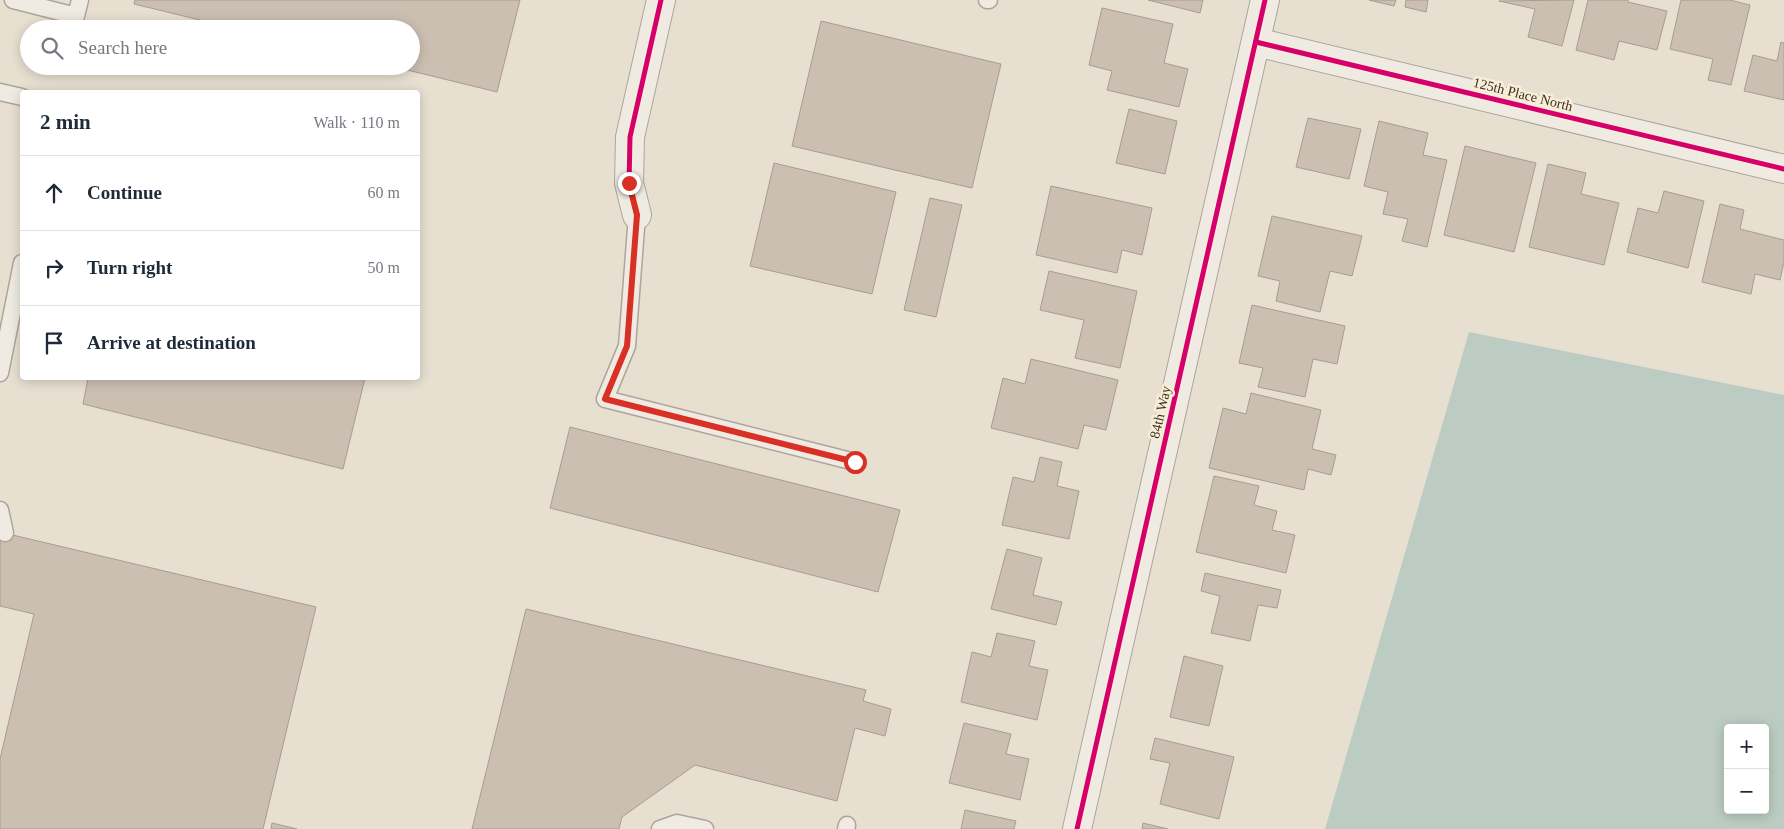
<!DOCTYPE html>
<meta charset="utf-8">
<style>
:root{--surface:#fff;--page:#f6f6f7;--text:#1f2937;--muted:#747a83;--line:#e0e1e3}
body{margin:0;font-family:Georgia,serif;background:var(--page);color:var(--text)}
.controls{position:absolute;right:15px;bottom:15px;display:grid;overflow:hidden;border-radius:5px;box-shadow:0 2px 12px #0003}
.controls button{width:45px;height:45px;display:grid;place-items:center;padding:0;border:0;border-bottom:1px solid var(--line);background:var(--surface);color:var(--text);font:25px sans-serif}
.stop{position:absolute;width:15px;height:15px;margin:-11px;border:4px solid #d93025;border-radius:50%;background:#fff}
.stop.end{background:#d93025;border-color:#fff;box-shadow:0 1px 5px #0008}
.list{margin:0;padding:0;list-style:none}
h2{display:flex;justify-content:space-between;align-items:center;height:65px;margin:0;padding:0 20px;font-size:21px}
h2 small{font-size:16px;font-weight:400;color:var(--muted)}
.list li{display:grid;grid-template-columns:32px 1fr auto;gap:15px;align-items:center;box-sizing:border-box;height:75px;padding:0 20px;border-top:1px solid var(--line)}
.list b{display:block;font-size:19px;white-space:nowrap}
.list em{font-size:16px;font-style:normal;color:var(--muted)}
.icon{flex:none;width:28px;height:28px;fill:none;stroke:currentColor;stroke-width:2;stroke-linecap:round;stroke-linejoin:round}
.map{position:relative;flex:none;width:1784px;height:829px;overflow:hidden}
.search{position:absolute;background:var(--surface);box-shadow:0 2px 12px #0003;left:20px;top:20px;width:400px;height:55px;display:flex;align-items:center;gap:12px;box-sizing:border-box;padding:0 18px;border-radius:28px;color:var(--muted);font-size:19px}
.panel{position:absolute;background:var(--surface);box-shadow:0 2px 12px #0003;left:20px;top:90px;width:400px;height:290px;border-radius:5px}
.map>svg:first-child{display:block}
.water{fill:#bcccc2;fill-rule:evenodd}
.building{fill:#cbbfb2;stroke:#a89c90}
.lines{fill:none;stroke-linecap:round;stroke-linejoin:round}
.lane-casing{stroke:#ada599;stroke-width:19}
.street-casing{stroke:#ada599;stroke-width:30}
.lane{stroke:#efebe3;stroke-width:16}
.street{stroke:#efebe3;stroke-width:28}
.cycleway-casing{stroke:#f7eed8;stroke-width:8}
.cycleway{stroke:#d6006c;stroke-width:5}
.route{stroke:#d93025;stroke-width:6}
.labels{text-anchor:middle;stroke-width:5;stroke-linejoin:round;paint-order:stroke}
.street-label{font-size:14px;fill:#3d2e20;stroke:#f7eed8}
</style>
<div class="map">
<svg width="1784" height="829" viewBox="0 0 1784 829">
<rect width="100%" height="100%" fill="#e7e0d1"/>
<path class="water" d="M1469,332L1784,395V829H1325ZM1728,728H1765V810H1728Z"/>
<path class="building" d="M135,0H520L497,92L391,66H411V29H237L134,4Z
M1148,0H1203L1200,13Z
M1369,0H1396L1394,6Z
M1406,0H1428L1426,12L1405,7Z
M1574,0L1562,46L1528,37L1535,9L1499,1Z
M1588,0H1628V2L1667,11L1657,50L1619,41L1614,60L1576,50Z
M1681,0H1730L1750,5L1731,85L1708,80L1713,59L1670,49Z
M1102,8L1173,24L1164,63L1188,69L1179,107L1107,90L1112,71L1089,65Z
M821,21L1001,64L972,188L792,146Z
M1781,42L1784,43V100L1744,91L1753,55L1777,61Z
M1129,109L1177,121L1165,174L1116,163Z
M1308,118L1361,129L1349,179L1296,167Z
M1379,121L1428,133L1423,155L1447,160L1427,247L1402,241L1408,219L1383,214L1388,192L1364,186Z
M1465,146L1536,163L1514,252L1444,235Z
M774,163L896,192L872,294L750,266Z
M1548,164L1586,173L1581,194L1619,203L1604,265L1529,247Z
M1051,186L1152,208L1142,255L1122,250L1117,273L1036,255Z
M1664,191L1704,201L1688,268L1627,252L1638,208L1658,213Z
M930,198L962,205L936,317L904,310Z
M1720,204L1744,210L1740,229L1784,240V262L1780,280L1755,274L1751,294L1702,282Z
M1272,216L1362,236L1352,276L1330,271L1320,312L1276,301L1280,281L1258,276Z
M1049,271L1137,291L1120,368L1075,358L1084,320L1040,310Z
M1252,305L1345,326L1337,364L1313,359L1305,397L1258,387L1263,368L1239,363Z
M1031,359L1118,380L1106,430L1084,425L1078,449L991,428L1003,378L1025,384Z
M88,378H365L343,469L83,404Z
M1251,393L1321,410L1312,449L1336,455L1331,475L1308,469L1304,490L1209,468L1223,408L1246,414Z
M570,427L900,510L878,592L550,508Z
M1040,457L1062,462L1057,486L1079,491L1069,539L1002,525L1013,477L1034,482Z
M1214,476L1259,486L1254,505L1277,511L1272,530L1295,535L1286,573L1196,552Z
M0,532L316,607L263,829H0V759L34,614L0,606Z
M1007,549L1042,558L1033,595L1062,602L1056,625L991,609Z
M1205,573L1281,590L1277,608L1258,605L1250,641L1211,633L1220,596L1201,591Z
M526,609L866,690L863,701L891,709L885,736L855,728L837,801L695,765L622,817L619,829H472Z
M997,633L1035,641L1029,666L1048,670L1037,720L961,702L972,652L991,657Z
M1184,656L1223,666L1209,726L1170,717Z
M964,723L1011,734L1006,754L1029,759L1020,800L949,783Z
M1155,738L1234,757L1219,819L1160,804L1170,763L1150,759Z
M965,810L1016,821L1014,829H961Z
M272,823L297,829H271Z
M1143,823L1168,829H1142Z"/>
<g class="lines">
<defs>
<path id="lane" d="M13,0L76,16L80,0
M987,0H989
M0,92L22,97
M637,215L627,346L605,399L855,462
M0,373L22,263
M0,510L5,533
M660,829L677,823L705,829
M846,829L847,825"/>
<path id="street" d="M1256,42L1784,169
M637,215L629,183L630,137L661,0
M1077,829L1265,0"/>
</defs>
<use href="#lane" class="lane-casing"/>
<use href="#street" class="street-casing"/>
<use href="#lane" class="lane"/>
<use href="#street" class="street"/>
<defs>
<path id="cycleway" d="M1256,42L1784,169
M637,215L629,183L630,137L661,0
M1077,829L1265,0"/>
</defs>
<use href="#cycleway" class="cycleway-casing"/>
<use href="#cycleway" class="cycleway"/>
</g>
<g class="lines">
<path class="route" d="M629,183L637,215L627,346L605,399L855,462"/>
</g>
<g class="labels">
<g class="street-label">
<text transform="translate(1523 94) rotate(14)" y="5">125th Place North</text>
<text transform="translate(1160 412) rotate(-77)" y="5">84th Way</text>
</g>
</g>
</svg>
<div class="controls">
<button>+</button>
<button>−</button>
</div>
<div class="stop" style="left:855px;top:462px"></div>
<div class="stop end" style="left:629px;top:183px"></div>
<div class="search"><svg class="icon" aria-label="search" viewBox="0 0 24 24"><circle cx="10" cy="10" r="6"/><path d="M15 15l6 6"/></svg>Search here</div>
<section class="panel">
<h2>2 min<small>Walk · 110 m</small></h2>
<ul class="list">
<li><svg class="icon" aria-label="ahead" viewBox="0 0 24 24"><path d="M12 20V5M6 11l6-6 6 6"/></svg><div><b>Continue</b></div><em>60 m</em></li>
<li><svg class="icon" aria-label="right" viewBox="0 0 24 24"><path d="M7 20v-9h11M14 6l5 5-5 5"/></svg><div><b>Turn right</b></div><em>50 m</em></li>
<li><svg class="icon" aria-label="arrive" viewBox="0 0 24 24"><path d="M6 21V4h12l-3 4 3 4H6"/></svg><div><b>Arrive at destination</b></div></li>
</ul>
</section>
</div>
